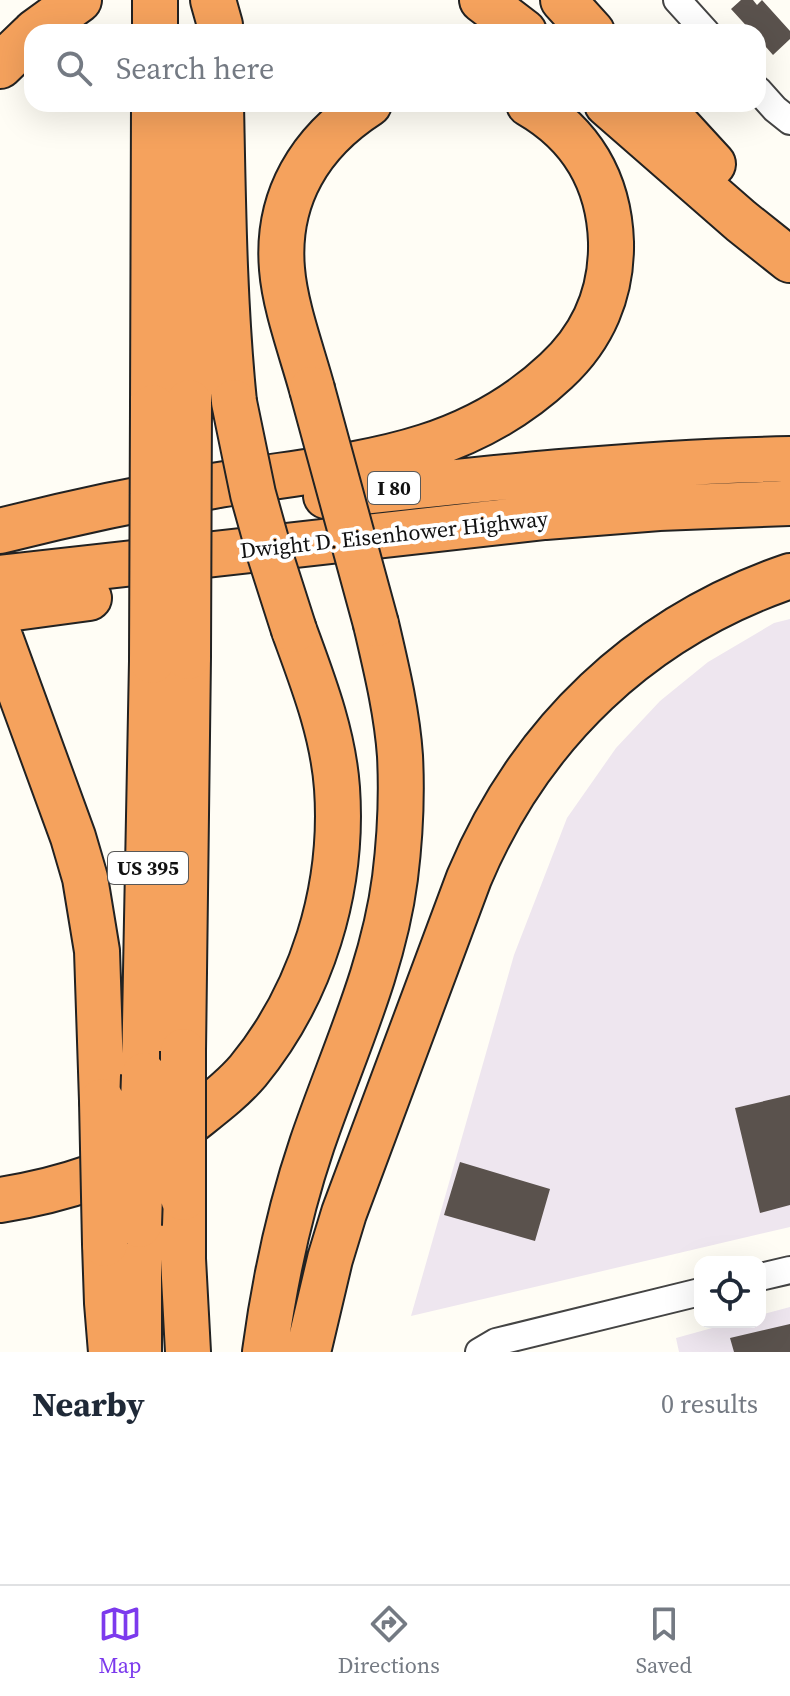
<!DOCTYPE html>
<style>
:root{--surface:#fff;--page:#f6f6f7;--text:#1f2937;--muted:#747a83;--line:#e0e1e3;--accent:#7c3aed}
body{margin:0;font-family:"Source Serif 4",serif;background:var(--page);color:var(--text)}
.controls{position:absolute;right:24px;bottom:24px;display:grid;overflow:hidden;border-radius:16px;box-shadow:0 8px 32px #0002}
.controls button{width:72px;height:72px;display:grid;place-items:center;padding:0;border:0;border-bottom:2px solid var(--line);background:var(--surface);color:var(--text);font:40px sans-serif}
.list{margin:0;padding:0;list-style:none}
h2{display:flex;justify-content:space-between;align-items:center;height:104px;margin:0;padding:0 32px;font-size:34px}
h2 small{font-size:26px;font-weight:400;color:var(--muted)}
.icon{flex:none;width:44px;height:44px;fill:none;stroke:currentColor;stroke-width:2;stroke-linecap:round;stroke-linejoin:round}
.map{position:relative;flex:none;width:790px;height:1352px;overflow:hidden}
.search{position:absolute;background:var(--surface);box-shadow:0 8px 32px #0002;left:24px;right:24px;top:24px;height:88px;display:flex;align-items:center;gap:20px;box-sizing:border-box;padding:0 28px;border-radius:24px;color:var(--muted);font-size:30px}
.sheet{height:232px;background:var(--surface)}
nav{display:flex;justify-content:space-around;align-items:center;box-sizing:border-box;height:112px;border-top:2px solid var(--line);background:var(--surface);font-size:22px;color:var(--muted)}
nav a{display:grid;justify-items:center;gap:4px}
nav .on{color:var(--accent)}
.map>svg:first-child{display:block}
.industrial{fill:#eee6ef}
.building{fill:#5a524d}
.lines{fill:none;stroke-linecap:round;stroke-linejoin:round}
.minor-casing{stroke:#444;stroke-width:30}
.motorway-casing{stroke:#222;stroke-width:48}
.minor{stroke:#fff;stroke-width:26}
.motorway{stroke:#f5a25d;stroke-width:44}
.motorway-bridge-casing{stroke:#222;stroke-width:48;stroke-linecap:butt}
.motorway-bridge{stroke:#f5a25d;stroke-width:44}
.labels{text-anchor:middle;stroke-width:8;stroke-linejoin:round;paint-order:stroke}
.shield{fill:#fff;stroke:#585858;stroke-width:2}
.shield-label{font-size:20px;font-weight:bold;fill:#111}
.street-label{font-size:22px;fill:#111;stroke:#fff}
</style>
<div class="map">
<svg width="790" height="1352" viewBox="0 0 790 1352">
<rect width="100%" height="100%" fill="#fffdf5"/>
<path class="industrial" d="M790,619V1227L411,1316L514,955L567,818L616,748L660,701L708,662L774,623Z
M790,1307V1352H679L676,1338L734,1322H760V1315Z"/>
<path class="building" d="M741,0H753L757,5L762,0L790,31V39L773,55L758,38V32H752L731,9Z
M790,1095V1205L760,1213L735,1108Z
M460,1162L550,1189L535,1241L444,1215Z
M790,1324V1352H734L730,1338Z"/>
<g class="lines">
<defs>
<path id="minor" d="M677,0L706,32
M758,90L775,109L790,121
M760,1277L790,1270
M479,1352L496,1342L700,1292"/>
<path id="motorway" d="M155,0V32
M213,0L220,25V32
M482,0L524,32
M563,0L592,32
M35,32L79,0
M0,66L32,35
M221,104C223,204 224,303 234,402
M607,104L741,221L790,260
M658,104L713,164
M312,389C302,352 285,307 282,269C276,198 310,142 369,104
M189,402L191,104
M153,407L154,104
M326,496C480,479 635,462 790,459
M0,531C71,513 141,498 213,486C340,464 456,465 556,371C593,337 612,293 611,242C609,181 581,134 529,104
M0,578L545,517L659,508L790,503
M0,610L89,598
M0,637L73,837L85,878L97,951L102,1101
M183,1051L188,657
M144,1075L152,661
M183,1198V1259L188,1352
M0,1200C57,1191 115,1174 165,1142C173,1136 181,1129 189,1123C209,1107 231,1091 248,1071C312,993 344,889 337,788C333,733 313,682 294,630
M105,1244L107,1303L111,1352
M139,1352V1225
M265,1352C274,1285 290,1209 312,1144C342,1056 383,971 395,878C400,838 402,796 400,756C397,712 386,667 376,624
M308,1352L330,1259L344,1213L469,878C530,733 641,627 790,576"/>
</defs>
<use href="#minor" class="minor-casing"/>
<use href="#motorway" class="motorway-casing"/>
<use href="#minor" class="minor"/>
<use href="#motorway" class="motorway"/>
<defs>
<path id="motorway-bridge" d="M312,389L376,624
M234,402L253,494L270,555L294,630
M188,657L189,402
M152,661L153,407
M102,1101L105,1244
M183,1198V1051
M139,1225L144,1075"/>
</defs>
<use href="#motorway-bridge" class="motorway-bridge-casing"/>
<use href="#motorway-bridge" class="motorway-bridge"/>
</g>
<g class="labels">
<g class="shield">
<rect x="368" y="472" width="52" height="32" rx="6"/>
<rect x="108" y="852" width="80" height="32" rx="6"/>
</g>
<g class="shield-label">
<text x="394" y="495">I 80</text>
<text x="148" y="875">US 395</text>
</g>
<g class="street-label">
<text transform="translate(394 534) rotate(-6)" y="8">Dwight D. Eisenhower Highway</text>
</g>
</g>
</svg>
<div class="controls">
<button><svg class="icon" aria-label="locate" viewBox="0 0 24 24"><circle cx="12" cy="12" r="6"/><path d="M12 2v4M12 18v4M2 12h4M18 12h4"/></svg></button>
</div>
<div class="search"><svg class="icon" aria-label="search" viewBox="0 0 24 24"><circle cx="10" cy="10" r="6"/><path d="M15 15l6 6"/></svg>Search here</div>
</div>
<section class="sheet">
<h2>Nearby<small>0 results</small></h2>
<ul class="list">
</ul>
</section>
<nav>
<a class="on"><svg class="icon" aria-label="map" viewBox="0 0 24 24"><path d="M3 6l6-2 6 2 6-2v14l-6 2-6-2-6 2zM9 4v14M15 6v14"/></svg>Map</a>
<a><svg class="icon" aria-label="directions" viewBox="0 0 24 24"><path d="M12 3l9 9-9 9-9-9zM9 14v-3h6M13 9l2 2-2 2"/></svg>Directions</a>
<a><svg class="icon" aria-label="saved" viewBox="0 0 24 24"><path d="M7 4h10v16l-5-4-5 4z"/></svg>Saved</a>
</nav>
